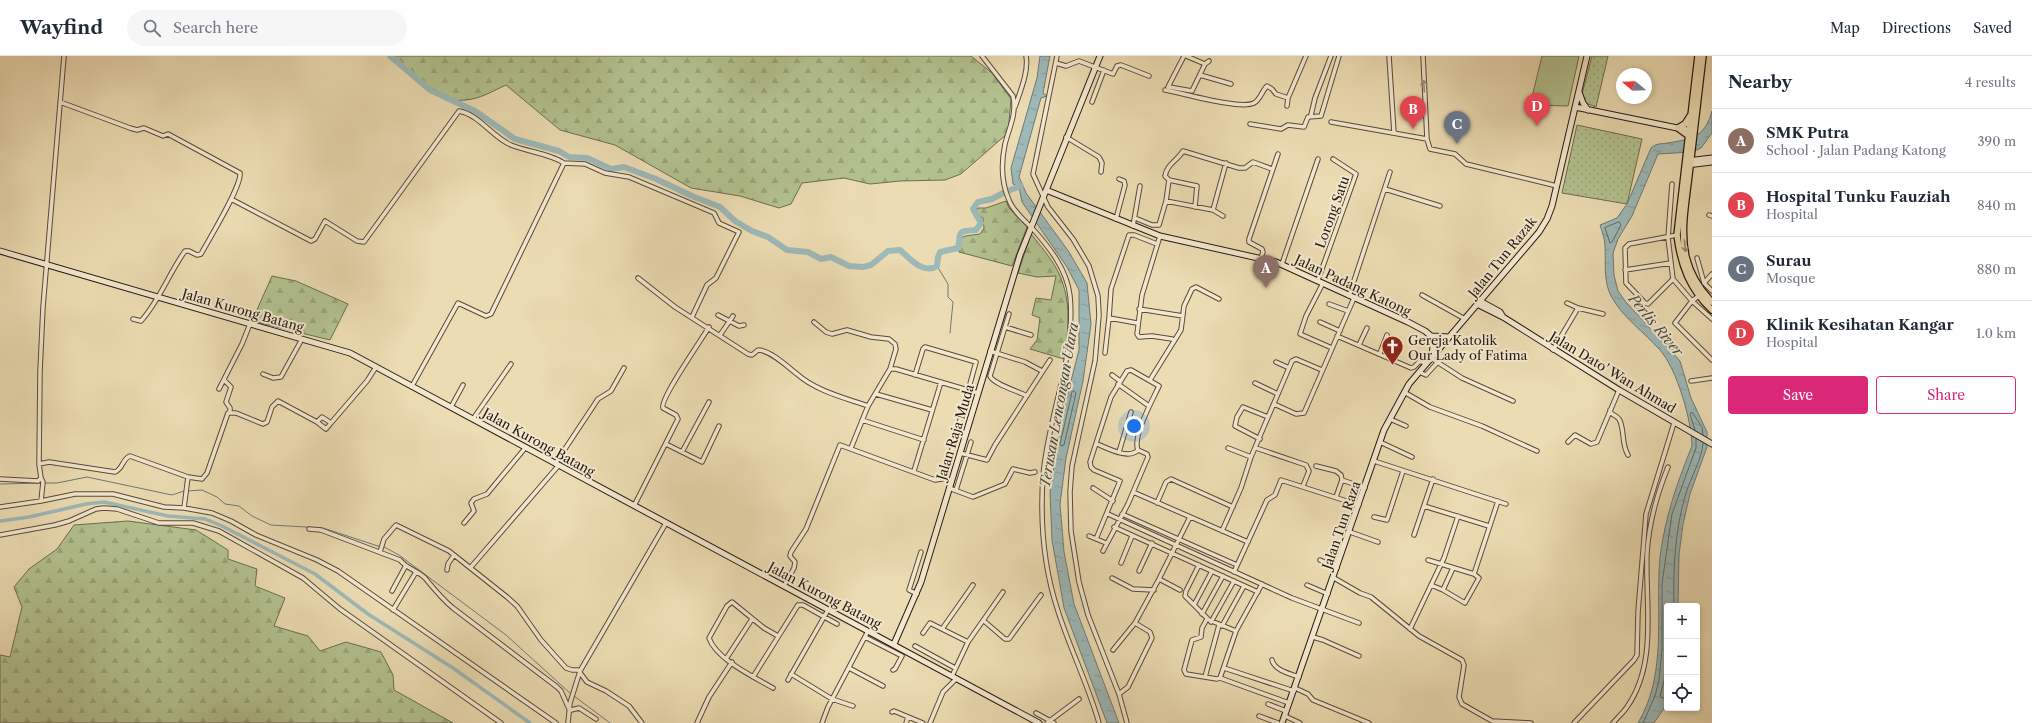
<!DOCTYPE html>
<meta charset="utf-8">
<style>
:root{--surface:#fff;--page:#f6f6f7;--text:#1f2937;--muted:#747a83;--line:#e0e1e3;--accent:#db2777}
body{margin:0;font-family:"Libre Caslon Text",serif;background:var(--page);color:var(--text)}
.controls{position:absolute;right:12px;bottom:12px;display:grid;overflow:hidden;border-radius:4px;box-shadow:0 2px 6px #0003}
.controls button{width:36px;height:36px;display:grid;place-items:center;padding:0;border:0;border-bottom:1px solid var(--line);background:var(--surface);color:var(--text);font:20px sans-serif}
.compass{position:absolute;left:1616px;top:12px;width:36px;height:36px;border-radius:50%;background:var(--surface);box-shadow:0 2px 6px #0003;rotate:289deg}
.you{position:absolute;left:1134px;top:370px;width:14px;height:14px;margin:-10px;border:3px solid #fff;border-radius:50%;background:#1a73e8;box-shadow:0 0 0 6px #1a73e833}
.badge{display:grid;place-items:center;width:26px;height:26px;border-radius:50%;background:var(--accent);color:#fff;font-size:13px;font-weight:700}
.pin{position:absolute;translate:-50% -33px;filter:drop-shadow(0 1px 2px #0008)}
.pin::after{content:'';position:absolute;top:21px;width:14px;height:12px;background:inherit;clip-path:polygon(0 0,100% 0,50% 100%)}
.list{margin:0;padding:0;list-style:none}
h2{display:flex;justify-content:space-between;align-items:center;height:52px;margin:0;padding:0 16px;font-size:17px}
h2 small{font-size:13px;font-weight:400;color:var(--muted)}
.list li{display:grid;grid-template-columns:26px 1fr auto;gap:12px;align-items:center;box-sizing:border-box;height:64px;padding:0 16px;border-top:1px solid var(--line)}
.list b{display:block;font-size:15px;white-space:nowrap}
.list p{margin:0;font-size:13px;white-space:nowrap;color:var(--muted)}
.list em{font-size:13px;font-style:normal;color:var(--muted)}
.actions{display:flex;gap:8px;padding:12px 16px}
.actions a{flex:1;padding:9px 0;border:1px solid var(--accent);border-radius:4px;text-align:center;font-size:14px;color:var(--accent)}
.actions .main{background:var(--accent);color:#fff}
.icon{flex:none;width:22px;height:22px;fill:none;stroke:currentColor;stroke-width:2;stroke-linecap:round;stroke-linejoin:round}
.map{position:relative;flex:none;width:1712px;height:667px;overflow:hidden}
header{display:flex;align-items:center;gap:24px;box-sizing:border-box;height:56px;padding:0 20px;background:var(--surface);border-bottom:1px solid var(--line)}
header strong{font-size:19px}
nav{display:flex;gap:22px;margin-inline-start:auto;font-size:14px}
.search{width:280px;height:36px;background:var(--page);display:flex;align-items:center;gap:10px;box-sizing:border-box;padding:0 14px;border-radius:22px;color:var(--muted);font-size:15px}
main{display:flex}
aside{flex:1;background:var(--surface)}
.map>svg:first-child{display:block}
.grass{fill:url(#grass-dots);stroke:#6c6e52}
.forest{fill:url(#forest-firs);stroke:#6c6e52}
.garden{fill:#b3c290;stroke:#6c6e52}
.water{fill:url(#water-ripples);stroke:#6d7a77}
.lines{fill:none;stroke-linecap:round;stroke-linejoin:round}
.shore{stroke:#626a66;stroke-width:1}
.stream{stroke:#6d7a77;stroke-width:1}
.canal{stroke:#9db9b8;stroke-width:3.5}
.river{stroke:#9db9b8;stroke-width:6}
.street-casing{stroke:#584b3c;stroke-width:5.5}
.secondary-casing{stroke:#261b15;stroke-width:7}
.primary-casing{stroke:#261b15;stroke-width:8}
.street{stroke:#f3e8ce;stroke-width:3.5}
.secondary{stroke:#f3e8ce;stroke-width:5}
.primary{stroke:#ecdcb3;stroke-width:5.5}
.oneway{stroke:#978c7b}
.oneway2{stroke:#93856c}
.labels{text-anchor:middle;stroke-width:4;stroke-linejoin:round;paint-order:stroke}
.street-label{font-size:13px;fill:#261b15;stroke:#f3e8ce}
.poi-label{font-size:13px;fill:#261b15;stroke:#f3e8ce;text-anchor:start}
.water-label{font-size:14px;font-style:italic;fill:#4a4a46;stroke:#f3e8ce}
</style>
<header>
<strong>Wayfind</strong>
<div class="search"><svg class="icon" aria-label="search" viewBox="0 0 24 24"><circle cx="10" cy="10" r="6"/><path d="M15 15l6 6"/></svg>Search here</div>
<nav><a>Map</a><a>Directions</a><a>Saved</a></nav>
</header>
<main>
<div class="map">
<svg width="1712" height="667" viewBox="0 0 1712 667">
<defs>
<pattern id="grass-dots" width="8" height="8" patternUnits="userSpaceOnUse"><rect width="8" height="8" fill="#b3c290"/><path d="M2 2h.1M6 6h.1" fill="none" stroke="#9aa67b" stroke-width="1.8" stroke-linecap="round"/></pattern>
<pattern id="forest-firs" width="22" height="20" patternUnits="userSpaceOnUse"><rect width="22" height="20" fill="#b3c290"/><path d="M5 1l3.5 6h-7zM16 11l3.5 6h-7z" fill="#9aa67b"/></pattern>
<pattern id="water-ripples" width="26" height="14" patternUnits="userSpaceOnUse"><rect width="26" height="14" fill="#9db9b8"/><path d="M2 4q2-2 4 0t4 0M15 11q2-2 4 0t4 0" fill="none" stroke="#879e9d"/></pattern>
</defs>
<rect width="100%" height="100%" fill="#ecdcb3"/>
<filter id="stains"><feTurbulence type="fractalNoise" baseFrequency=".005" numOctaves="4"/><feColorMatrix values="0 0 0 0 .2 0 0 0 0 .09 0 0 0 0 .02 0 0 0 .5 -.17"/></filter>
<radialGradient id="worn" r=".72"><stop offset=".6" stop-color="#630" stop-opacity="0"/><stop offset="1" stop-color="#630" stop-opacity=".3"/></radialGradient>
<path class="grass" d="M1592,0H1608L1596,51L1586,47L1582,38Z
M1577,69L1642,83L1627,148L1562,137Z"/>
<path class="forest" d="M392,0H971L992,17L1011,43L1008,77L961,118L945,124L900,125L870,128L844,122L802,127L791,148L779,152L740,140L691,132L615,89L560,74L506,29C495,34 483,41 472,43C438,51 412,22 392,0Z
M1006,145L1009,152L1027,171L1012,210L959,196L960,183L965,180L980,178L984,172L983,162L974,156L978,152H986Z
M1031,178C1043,193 1058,210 1063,228C1071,251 1068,279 1064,303L1030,293L1037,284L1040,262L1032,259L1036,242L1051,244L1056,220L1037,221L1018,217Z
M272,220L296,225L348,248L330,284L252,265Z
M128,465L196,474L228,494V503L257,513L255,530L285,542L274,570L308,580L320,595L346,586L381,596L393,619L394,634L453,667H0V599L10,601L22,551L14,531L29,513L57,493L74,469Z"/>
<path class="garden" d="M1542,0H1579L1568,50L1530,49Z"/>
<path class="water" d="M1040,0H1050L1043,37L1047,40L1041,42L1019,121L1026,137L1069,196L1087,227L1091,268L1083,325L1066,402L1060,448L1064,496L1074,548L1119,667H1107L1064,552L1052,484L1050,436L1062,360L1079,294V234L1067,211L1022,146L1019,131L1013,128L1011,112L1037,22Z
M1712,55V77L1701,92L1692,96L1658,98L1632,160L1618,183L1613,197L1614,219L1618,235L1625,245L1680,305L1691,342L1707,376V391L1690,438L1683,468L1679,499L1678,550H1667V648L1654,667H1638C1668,617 1655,556 1660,501C1665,461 1677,427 1692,390C1692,366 1677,313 1660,294C1644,276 1623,262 1611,240C1603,224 1606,207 1605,190C1605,183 1602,176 1600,169L1617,162L1627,148L1651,92C1656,87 1662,88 1668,87C1692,83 1705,81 1712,55Z"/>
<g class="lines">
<path class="shore" d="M1619,166L1621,169L1612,186L1610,187L1605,172Z
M1074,335L1076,337L1064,389L1062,390L1060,388L1072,336Z
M1695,374L1690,358L1692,356L1702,371L1703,379
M1674,550C1673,512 1675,473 1686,437C1691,421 1702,403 1703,387
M1667,594L1664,625L1660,640L1662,642L1667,641
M1643,667L1655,640L1659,624L1662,593V528L1672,458L1696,392V383"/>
<path class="stream" d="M937,210L948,228V241L953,246L950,277
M45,427H57L87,421L172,439L184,435
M0,428L41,427
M187,435L202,434L217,441L225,448L239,450L252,460L271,469L323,472L381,491
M384,491L399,499L506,579L571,638
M574,640L610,667"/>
<path class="canal" d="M0,465L29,461L86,448L104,446L168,460L205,463L222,470L315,518L368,558L453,612L530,667"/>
<path class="river" d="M390,0L430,34L475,55L515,83L559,95L569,101L587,102L611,113L624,111L656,123L692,140L720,151L735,165L752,175L768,181L787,194L808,196L821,203L831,201L849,210L863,211L871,209L888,195L900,194C909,202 924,219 937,210L938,201L940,196L958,192C961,175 957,175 976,174L981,167L973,153L978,146L992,143L1005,136L1021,130"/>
<defs>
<path id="street" d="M982,0L1013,40C1017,58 1009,72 1005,88C1001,107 1001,126 1009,144C1013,155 1024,164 1032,172C1049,191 1067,213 1070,240C1076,302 1048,359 1043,420C1040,464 1044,513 1058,555C1070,593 1088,628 1099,667
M1057,0L1033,118L1048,151L1073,183L1089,210L1098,240L1099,259L1095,305L1072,410L1070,436L1071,475L1079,526L1088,559L1119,638L1127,667
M1186,0L1205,8
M1389,0L1394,77
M1423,0L1427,83L1430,93L1455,98L1466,108L1557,130
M1056,7L1066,10L1079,5L1113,18L1117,10L1121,9L1149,20
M1200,19L1231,28
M1168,31L1184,0
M1169,31L1192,35L1205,8L1209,5
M1165,34C1183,37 1240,54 1254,47C1260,44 1262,35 1267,30L1272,33L1276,38L1288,42
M60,46L130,72L137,74L144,72L163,80L168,78L240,117C242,130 209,183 201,198L197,199L189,195H185C169,217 160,244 141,265L133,263
M1092,46L1104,14
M1287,50L1288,42L1306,0
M1015,51C1020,36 1029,15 1026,0
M1311,59L1315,42L1331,0
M1331,66L1427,83
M1250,68L1281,73L1288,69L1304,71L1308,61L1321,60L1339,0
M1066,81L1099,101L1102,107L1101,116
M1169,124L1165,120C1167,108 1177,105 1183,95L1239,112H1245L1253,106L1272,113
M1672,128L1668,182L1673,223L1692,245L1712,263
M1385,133L1440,150
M231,143L311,185L315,183L325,165L357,185L364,186L459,55C480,59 492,81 511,89C528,96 548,97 564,107
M1166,145L1213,154L1223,160
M1213,154L1226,107
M1709,159L1712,160
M1135,162L1152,169H1159L1166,145L1169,124L1197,130L1195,151
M1116,163L1125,129L1124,125L1119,123
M1133,170L1140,130
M1160,180L1142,239L1137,278L1139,281L1152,280L1172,283
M1261,202L1263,196L1262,193L1249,186V183L1278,98
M1697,202L1704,227L1712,235
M1282,208L1318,103
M1625,214L1671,207
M638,222L675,251L748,298L752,299L758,294C770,294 788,311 797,318C816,335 845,342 868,350
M1673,223L1648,248L1645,247L1626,227L1625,192L1629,188L1677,179
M1318,224L1356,118L1333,103
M1323,227L1306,260L1300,278L1332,292
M1704,227L1712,218
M1422,239L1465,263
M1700,239L1692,245L1675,267L1712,304
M1349,240L1390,116
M1567,247L1578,252
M1329,248L1348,255
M1139,253L1183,260
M1009,258L990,320C993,328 1018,335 1027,340
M718,259L739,270L744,269
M814,266L826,276L832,278L847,274L871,281L889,283L895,288L896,293L890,313
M1320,266L1340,275
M1137,267L1109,262L1111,233L1129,179H1134L1157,188
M1005,271L1031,279
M720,279L733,260
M1337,280L1411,312L1414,311L1420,305L1426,308
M1359,289L1367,272
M1553,294L1578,252L1603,258
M990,295L1025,306L1042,315
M1105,297L1109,262
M1380,297L1387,279
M1431,302L1462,322L1513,345
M1276,306L1289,312
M1419,316L1426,319L1437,307
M263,318L273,322L281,321L302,283
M1112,319L1120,325
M224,324L231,331L226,346L230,352V356
M1150,324L1181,274L1184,250L1192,233L1196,231L1219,243
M1691,325L1712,322
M1255,327L1278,338
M1118,328L1149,350
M412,330L458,247L486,260L491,258L564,107L585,108L605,117L629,121L714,157L719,167L739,176L716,222L707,229L692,261
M219,333L242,288L250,268
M1404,336L1430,351L1482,370L1537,395
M876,338L932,354
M1274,348L1296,358L1304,357L1354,242
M451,351L463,329
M1610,354L1611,357C1613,359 1617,360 1619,363C1625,373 1621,388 1628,399
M473,363L511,308
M1390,363L1406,370
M862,364L924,384
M317,366L326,373L331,367
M1260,383L1235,370L1237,361L1243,351L1268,361
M1380,386L1412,401
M1568,386L1575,379L1591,388L1597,386L1619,334
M666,388L702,406L719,370
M1097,388C1107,392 1129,404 1138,394
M851,392L868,350L890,313H896L978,337
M1228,392L1251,401
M1256,392L1306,409L1309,415L1303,430
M682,396L709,346
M1119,396L1131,356
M960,397L987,404L995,389L1050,304
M1374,405L1506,448
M39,408L40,315L43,251L64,0
M555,408L598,343L611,335L624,312
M1316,410L1336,415L1341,419L1342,424L1336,441
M914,415L941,326
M0,423L38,425L41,422L39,408L49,406L115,416C123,413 122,403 130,400L188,421L202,423L207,417L228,357H236L263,368L267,366L272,351L278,345L317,366L322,361L331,367L367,325L376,311
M1342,424L1365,432
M949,432L973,441L1005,428L1013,413L1030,417L1035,416
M1093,432L1113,445
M956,434L971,386
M1133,436L1248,486
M41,445L75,438H113L164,451L184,452L212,457L231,465L256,479L317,504L338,515L556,667
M1157,447L1166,426L1171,423L1233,451
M634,450L678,363L676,359L663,352C659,344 702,283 709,271
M1424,450L1489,470
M0,451L41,445L43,426L41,422
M184,452L188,421
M1108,458L1292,542L1359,567
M1122,458L1237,509
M1374,461L1387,464L1403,415
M464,467L474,455L471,447L474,443L487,438L526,391
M1114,471L1258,536
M309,473L321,474L400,504C407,513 417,514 425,522C434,533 442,543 453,552L557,631L561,635L569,653L571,654L579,652L596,663
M1222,475L1241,432L1251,401L1292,305L1296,303L1322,314
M1350,476L1378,486
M0,479L55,469L69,465L96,453L104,452L117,453L159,467H193L219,475L303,522L340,553L501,667
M1414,479L1433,423
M1089,480L1106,487
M1096,483L1120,425L1094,414L1091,411L1090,406L1111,341L1127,315L1131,314L1159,330C1153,343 1132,381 1138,394L1147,398L1148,401L1128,448L1103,495
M380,496L384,483L396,469L449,495L507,541L517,550L541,584L566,612L572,614H578L587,626L606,635L629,650L642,667
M1320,504L1337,512
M1428,504L1474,518L1479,522L1465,547L1443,534L1431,529
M1121,507L1132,480
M1199,509L1186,535L1185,540L1209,564L1236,575
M471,511L559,409
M447,514L448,508L454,499
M1139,515L1152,487
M1234,516L1267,444L1275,439L1281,424L1359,449
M1474,518L1498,445
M1112,522L1133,533L1154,534
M1334,522L1360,537L1371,541L1419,580L1462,604L1464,609L1459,641L1462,648L1492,665L1531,667
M1159,523L1180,534
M1307,529L1328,538
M784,530L794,512L795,506L790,500L791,496L806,473L840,389L935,424L942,423L945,419L976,306L925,291L923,293L915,319
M1443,534L1453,512
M392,535L405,511
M917,538L909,534L921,496
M1194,549L1212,515
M393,554L416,516
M1202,558L1223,520
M1207,563L1202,572L1201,581L1192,584L1184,614L1186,618L1217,623L1220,622L1289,647
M984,565L1005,583H1009L1041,539
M1211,566L1234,525
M1222,570L1244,530
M942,573L973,529
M1410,573L1444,502L1458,460
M923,577L930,567L968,586
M865,581L902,600L895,613L893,614
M1313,581L1323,584L1359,600
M915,590L955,612
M1113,594L1135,567
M726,603L752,563
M1272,604C1274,614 1290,618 1299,621
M849,612L883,630
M1224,612L1294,635
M791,618L832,643L853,650
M952,620L968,586L1003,536
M753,621L798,549H803L837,568
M1205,621L1219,569
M1220,622L1236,575L1262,528
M788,624L828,554
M773,632C754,621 716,603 709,582L727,550L732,546L764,572L778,580
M1295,632L1308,638L1313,644L1369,667
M1119,638L1128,631L1152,582L1150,576L1135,567L1159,523L1190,461
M1268,648L1286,655
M892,656L894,655L923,667
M1036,657L1054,667
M1259,660L1278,667
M1285,660L1300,667
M568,667L570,647L580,615L666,467
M697,667L709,641L732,606
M822,667L828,651L868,575
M906,667L908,661
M930,667L943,636L956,623
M1047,667L1079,643
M1574,667L1634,604L1637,599L1638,556L1646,458L1674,367
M1613,667C1617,662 1623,657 1627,651C1658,607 1645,547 1647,497C1649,467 1657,438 1668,411"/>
<path id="secondary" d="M1579,36L1583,47L1588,54
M1575,51L1692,75
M1687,105L1712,102
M1687,109L1712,106
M1046,134L1160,180L1276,206L1408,266L1425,275L1442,289
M0,195L350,297L1039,667
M1480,245L1500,256L1503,261
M1477,248L1503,261L1619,334L1712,388
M1432,280L1433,291L1432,299
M1432,280L1449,281
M894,588L921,526L1020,199L1100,0
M1282,667L1384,374L1409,328L1539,176L1547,163L1552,150L1587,0"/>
<path id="primary" d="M1698,0L1677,179C1681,210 1690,233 1712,254
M1703,0C1698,40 1694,79 1689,119C1686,146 1680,174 1686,201C1690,217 1700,234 1712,246
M1689,80L1678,72L1685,68L1690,60"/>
</defs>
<use href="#street" class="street-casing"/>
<use href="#secondary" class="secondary-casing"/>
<use href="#primary" class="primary-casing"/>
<use href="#street" class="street"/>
<use href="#secondary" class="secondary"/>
<use href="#primary" class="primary"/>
</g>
<defs><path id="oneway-shaft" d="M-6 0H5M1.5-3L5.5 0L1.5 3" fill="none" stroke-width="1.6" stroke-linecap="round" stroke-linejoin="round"/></defs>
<use class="oneway" href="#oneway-shaft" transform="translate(1424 30) rotate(-93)"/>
<use class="oneway2" href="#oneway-shaft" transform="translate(1685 190) rotate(84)"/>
<defs>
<symbol id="church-pin" viewBox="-11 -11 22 30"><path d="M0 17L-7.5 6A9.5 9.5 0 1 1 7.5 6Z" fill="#8f2418" stroke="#f3e8ce"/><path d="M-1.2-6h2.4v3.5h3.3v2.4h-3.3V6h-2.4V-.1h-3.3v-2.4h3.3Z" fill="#fff"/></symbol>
</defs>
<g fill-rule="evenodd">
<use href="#church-pin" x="1380" y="278" width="25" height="34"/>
</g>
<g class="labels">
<g class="street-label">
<text transform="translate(1332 156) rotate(-70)" y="5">Lorong Satu</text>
<text transform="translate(1502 201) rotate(-51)" y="5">Jalan Tun Razak</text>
<text transform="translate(1353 229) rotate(25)" y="5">Jalan Padang Katong</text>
<text transform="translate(243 254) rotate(16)" y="5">Jalan Kurong Batang</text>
<text transform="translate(1613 316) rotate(31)" y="5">Jalan Dato' Wan Ahmad</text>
<text transform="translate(955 376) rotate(-73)" y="5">Jalan Raja Muda</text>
<text transform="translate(539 386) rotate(29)" y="5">Jalan Kurong Batang</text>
<text transform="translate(1341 469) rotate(-71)" y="5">Jalan Tun Raza</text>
<text transform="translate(825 539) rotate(28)" y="5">Jalan Kurong Batang</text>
</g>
<g class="poi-label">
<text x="1408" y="289">Gereja Katolik<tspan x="1408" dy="15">Our Lady of Fatima</tspan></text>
</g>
<g class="water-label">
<text transform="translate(1656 269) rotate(50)" y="5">Perlis River</text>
<text transform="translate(1059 349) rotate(-80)" y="5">Terusan Lencongan Utara</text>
</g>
</g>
<rect width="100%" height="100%" filter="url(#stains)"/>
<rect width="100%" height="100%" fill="url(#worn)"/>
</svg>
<div class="controls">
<button>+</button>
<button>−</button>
<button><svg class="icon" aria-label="locate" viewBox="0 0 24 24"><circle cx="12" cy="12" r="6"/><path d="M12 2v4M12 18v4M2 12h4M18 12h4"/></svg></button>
</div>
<svg class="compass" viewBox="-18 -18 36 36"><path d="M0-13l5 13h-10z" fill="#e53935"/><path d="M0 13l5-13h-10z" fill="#747a83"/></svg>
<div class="you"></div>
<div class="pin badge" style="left:1266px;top:232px;background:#8d6e63">A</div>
<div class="pin badge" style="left:1413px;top:73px;background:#e0444e">B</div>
<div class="pin badge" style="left:1457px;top:88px;background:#6b7280">C</div>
<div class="pin badge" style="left:1537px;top:70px;background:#e0444e">D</div>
</div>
<aside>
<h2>Nearby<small>4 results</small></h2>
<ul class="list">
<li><span class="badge" style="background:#8d6e63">A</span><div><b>SMK Putra</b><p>School · Jalan Padang Katong</p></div><em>390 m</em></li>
<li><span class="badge" style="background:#e0444e">B</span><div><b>Hospital Tunku Fauziah</b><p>Hospital</p></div><em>840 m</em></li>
<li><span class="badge" style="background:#6b7280">C</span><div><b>Surau</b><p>Mosque</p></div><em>880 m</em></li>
<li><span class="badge" style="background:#e0444e">D</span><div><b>Klinik Kesihatan Kangar</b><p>Hospital</p></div><em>1.0 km</em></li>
</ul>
<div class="actions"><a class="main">Save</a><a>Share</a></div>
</aside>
</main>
